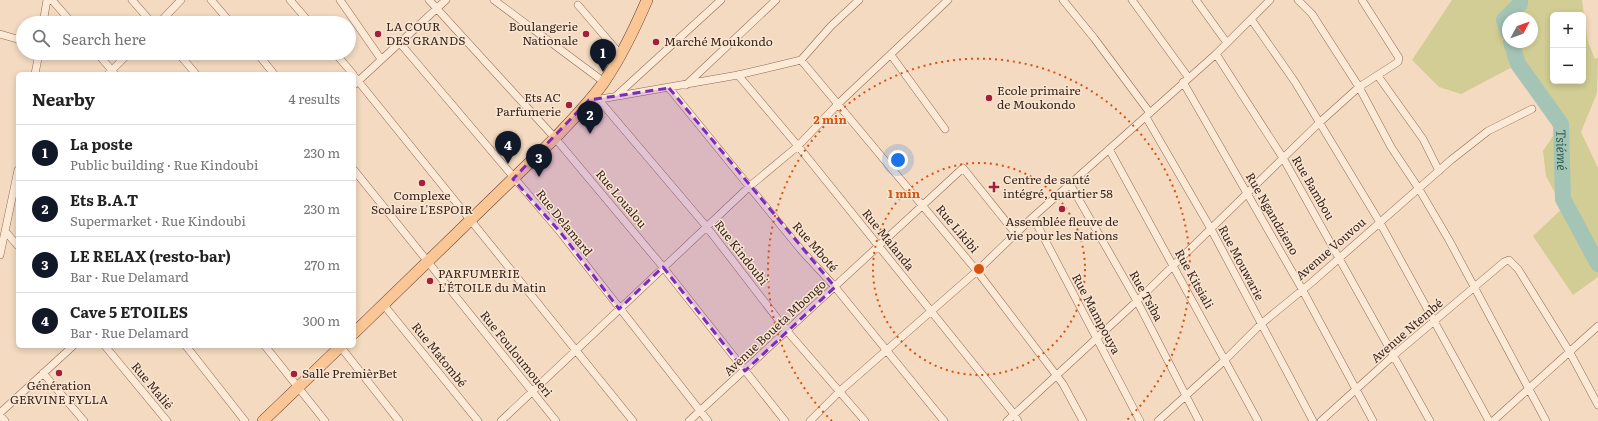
<!DOCTYPE html>
<meta charset="utf-8">
<style>
:root{--surface:#fff;--page:#f2f2f2;--text:#222;--muted:#767676;--line:#e0e0e0;--accent:#111827}
body{margin:0;font-family:Literata,serif;background:var(--page);color:var(--text)}
.controls{position:absolute;right:12px;top:12px;display:grid;overflow:hidden;border-radius:6px;box-shadow:0 2px 6px #0003}
.controls button{width:36px;height:36px;display:grid;place-items:center;padding:0;border:0;border-bottom:1px solid var(--line);background:var(--surface);color:var(--text);font:20px sans-serif}
.compass{position:absolute;left:1502px;top:12px;width:36px;height:36px;border-radius:50%;background:var(--surface);box-shadow:0 2px 6px #0003;rotate:49deg}
.you{position:absolute;left:898px;top:160px;width:14px;height:14px;margin:-10px;border:3px solid #fff;border-radius:50%;background:#1a73e8;box-shadow:0 0 0 6px #1a73e833}
.badge{display:grid;place-items:center;width:26px;height:26px;border-radius:50%;background:var(--accent);color:#fff;font-size:13px;font-weight:700}
.pin{position:absolute;translate:-50% -33px;filter:drop-shadow(0 1px 2px #0008)}
.pin::after{content:'';position:absolute;top:21px;width:14px;height:12px;background:inherit;clip-path:polygon(0 0,100% 0,50% 100%)}
.list{margin:0;padding:0;list-style:none}
h2{display:flex;justify-content:space-between;align-items:center;height:52px;margin:0;padding:0 16px;font-size:17px}
h2 small{font-size:13px;font-weight:400;color:var(--muted)}
.list li{display:grid;grid-template-columns:26px 1fr auto;gap:12px;align-items:center;box-sizing:border-box;height:56px;padding:0 16px;border-top:1px solid var(--line)}
.list b{display:block;font-size:15px;white-space:nowrap}
.list p{margin:0;font-size:13px;white-space:nowrap;color:var(--muted)}
.list em{font-size:13px;font-style:normal;color:var(--muted)}
.icon{flex:none;width:22px;height:22px;fill:none;stroke:currentColor;stroke-width:2;stroke-linecap:round;stroke-linejoin:round}
.map{position:relative;flex:none;width:1598px;height:421px;overflow:hidden}
.search{position:absolute;background:var(--surface);box-shadow:0 2px 6px #0003;left:16px;top:16px;width:340px;height:44px;display:flex;align-items:center;gap:10px;box-sizing:border-box;padding:0 14px;border-radius:22px;color:var(--muted);font-size:15px}
.panel{position:absolute;background:var(--surface);box-shadow:0 2px 6px #0003;left:16px;top:72px;width:340px;height:276px;border-radius:6px}
.map>svg:first-child{display:block}
.green{fill:#d2cd94;fill-rule:evenodd}
.lines{fill:none;stroke-linecap:round;stroke-linejoin:round}
.river{stroke:#a4c5b5;stroke-width:16}
.street-casing{stroke:#8f6956;stroke-width:8}
.primary-casing{stroke:#5c382b;stroke-width:12}
.street{stroke:#fce9d6;stroke-width:7}
.primary{stroke:#fac695;stroke-width:11}
.marked{fill:#7b2cbf;fill-opacity:0.2;stroke:#7b2cbf;stroke-width:3;stroke-dasharray:8 5;stroke-linejoin:round}
.ring{fill:none;stroke:#d7540e;stroke-width:2;stroke-dasharray:2 4}
.poi-dot{fill:#a51f3b;stroke:#f9e6d2;stroke-width:1.5}
.labels{text-anchor:middle;stroke-width:3;stroke-linejoin:round;paint-order:stroke}
.poi-label{font-size:12px;fill:#3d251c;stroke:#f9e6d2;text-anchor:start}
.street-label{font-size:12px;fill:#3d251c;stroke:#f9e6d2}
.water-label{font-size:13px;font-style:italic;fill:#2a5e50;stroke:#f9e6d2}
.centre{fill:#d7540e;stroke:#f9e6d2;stroke-width:2}
.ring-label{font-size:12px;text-anchor:middle;font-weight:bold;fill:#d7540e;stroke:#f9e6d2;stroke-width:3;stroke-linejoin:round;paint-order:stroke}
</style>
<div class="map">
<svg width="1598" height="421" viewBox="0 0 1598 421">
<rect width="100%" height="100%" fill="#f3dac1"/>
<path class="green" d="M1452,0H1582L1588,42L1595,59L1598,58L1597,93L1581,132L1598,168V277L1573,295L1533,236L1563,208L1546,176L1543,151L1561,124L1518,64L1461,94L1439,87L1412,60ZM1553,15H1583V81H1553ZM1508,18H1532V42H1508Z"/>
<g class="lines">
<g class="river">
<path d="M1508,32L1504,20L1520,4V0"/>
<path id="s1" d="M1511,42L1518,64L1561,124L1563,199L1598,264"/>
</g>
<defs>
<path id="street" d="M52,0L72,23
M132,0L152,23
M211,0L231,23
M290,0L310,23
M340,0L381,59
M429,0L555,138L663,267L785,421
M494,0L604,82
M1063,0L1094,38L1150,113
M1132,0L1188,77
M1196,0L1227,43
M1298,0L1312,14L1359,87L1391,147L1419,189L1449,240L1546,421
M578,5L620,54
M1251,19L1295,82L1379,221L1489,421
M43,23L47,0
M159,23L181,0
M0,34L17,39
M399,42L561,233L708,421
M97,53L115,74
M178,53L196,74
M257,53L274,74
M335,53L353,74
M1216,54L1283,158L1430,421
M891,55L945,129
M801,60L977,271L1063,384L1083,421
M35,74L39,53
M108,74L129,53
M738,75L798,146L1014,414L1018,421
M354,76L633,421
M1378,76L1423,139L1439,171
M1183,82L1302,289L1373,421
M354,85L446,0
M686,85L776,0
M669,88L801,250L835,287L944,421
M616,96L721,0
M595,100L738,75L801,60L831,26L859,0
M599,100L706,226L787,331L865,421
M1146,117L1211,229L1313,421
M1109,149L1258,421
M354,170L556,421
M1070,184L1137,301L1199,421
M1033,217L1140,421
M6,232L18,246
M0,255L18,170
M383,304L478,421
M105,346L167,421
M186,346L245,421
M265,346L325,421
M340,346L399,421
M43,373L84,421
M0,413L73,346
M0,415L5,421
M501,421L750,186L798,146L838,104L948,0
M689,421L963,168L1016,234
M810,421L840,391L977,271L1033,217L1216,54L1270,0
M1007,421L1137,301L1319,123L1359,87L1398,62L1399,58L1362,0
M1158,421L1225,360L1261,324L1311,283L1451,160L1488,131L1532,109
M1321,421L1394,355L1504,262L1509,260L1518,269L1569,351L1598,405
M1493,421L1598,326"/>
<path id="primary" d="M354,333L555,138C572,120 590,102 604,82C621,57 635,28 647,0
M263,421L341,346"/>
</defs>
<use href="#street" class="street-casing"/>
<use href="#primary" class="primary-casing"/>
<use href="#street" class="street"/>
<use href="#primary" class="primary"/>
</g>
<path class="marked" d="M669,88L835,287L745,371L663,267L619,309L561,233L513,179L589,100Z"/>
<g class="ring">
<circle cx="979" cy="269" r="106"/>
<path d="M832 421A211 211 0 1 1 1126 421"/>
</g>
<g class="poi-dot">
<circle cx="378" cy="34" r="4"/>
<circle cx="586" cy="34" r="4"/>
<circle cx="656" cy="42" r="4"/>
<circle cx="989" cy="98" r="4"/>
<circle cx="569" cy="105" r="4"/>
<circle cx="422" cy="183" r="4"/>
<path d="M992 181h4v4h4v4h-4v4h-4v-4h-4v-4h4z"/>
<circle cx="1062" cy="209" r="4"/>
<circle cx="430" cy="281" r="4"/>
<circle cx="59" cy="373" r="4"/>
<circle cx="294" cy="374" r="4"/>
</g>
<g class="labels">
<g class="poi-label">
<text x="386" y="31">LA COUR<tspan x="386" dy="14">DES GRANDS</tspan></text>
<text x="578" y="31" text-anchor="end">Boulangerie<tspan x="578" dy="14">Nationale</tspan></text>
<text x="664" y="46">Marché Moukondo</text>
<text x="997" y="95">Ecole primaire<tspan x="997" dy="14">de Moukondo</tspan></text>
<text x="561" y="102" text-anchor="end">Ets AC<tspan x="561" dy="14">Parfumerie</tspan></text>
<text x="1003" y="184">Centre de santé<tspan x="1003" dy="14">intégré, quartier 58</tspan></text>
<text x="422" y="200" text-anchor="middle">Complexe<tspan x="422" dy="14">Scolaire L'ESPOIR</tspan></text>
<text x="1062" y="226" text-anchor="middle">Assemblée fleuve de<tspan x="1062" dy="14">vie pour les Nations</tspan></text>
<text x="438" y="278">PARFUMERIE<tspan x="438" dy="14">L'ÉTOILE du Matin</tspan></text>
<text x="302" y="378">Salle PremièrBet</text>
<text x="59" y="390" text-anchor="middle">Génération<tspan x="59" dy="14">GERVINE FYLLA</tspan></text>
</g>
<g class="street-label">
<text transform="translate(1313 188) rotate(60)" y="4">Rue Bambou</text>
<text transform="translate(621 199) rotate(50)" y="4">Rue Loualou</text>
<text transform="translate(1272 214) rotate(60)" y="4">Rue Ngandzieno</text>
<text transform="translate(564 223) rotate(51)" y="4">Rue Delamard</text>
<text transform="translate(957 229) rotate(50)" y="4">Rue Likibi</text>
<text transform="translate(888 240) rotate(51)" y="4">Rue Malanda</text>
<text transform="translate(815 247) rotate(49)" y="4">Rue Mboté</text>
<text transform="translate(1331 249) rotate(-41)" y="4">Avenue Vouvou</text>
<text transform="translate(741 253) rotate(52)" y="4">Rue Kindoubi</text>
<text transform="translate(1241 263) rotate(62)" y="4">Rue Mouwarie</text>
<text transform="translate(1194 279) rotate(61)" y="4">Rue Kitsiali</text>
<text transform="translate(1146 296) rotate(61)" y="4">Rue Tsiba</text>
<text transform="translate(1096 314) rotate(62)" y="4">Rue Mampouya</text>
<text transform="translate(775 328) rotate(-43)" y="4">Avenue Boueta Mbongo</text>
<text transform="translate(1407 331) rotate(-41)" y="4">Avenue Ntembé</text>
<text transform="translate(516 354) rotate(51)" y="4">Rue Fouloumoueri</text>
<text transform="translate(439 355) rotate(51)" y="4">Rue Matombé</text>
<text transform="translate(152 386) rotate(50)" y="4">Rue Malié</text>
</g>
<g class="water-label">
<text dy="5" stroke="none"><textPath href="#s1" startOffset="123">Tsiémé</textPath></text>
</g>
</g>
<circle cx="979" cy="269" r="6" class="centre"/>
<g class="ring-label">
<text x="830" y="124">2 min</text>
<text x="904" y="198">1 min</text>
</g>
</svg>
<div class="controls">
<button>+</button>
<button>−</button>
</div>
<svg class="compass" viewBox="-18 -18 36 36"><path d="M0-13l5 13h-10z" fill="#e53935"/><path d="M0 13l5-13h-10z" fill="#767676"/></svg>
<div class="you"></div>
<div class="pin badge" style="left:603px;top:72px">1</div>
<div class="pin badge" style="left:590px;top:134px">2</div>
<div class="pin badge" style="left:539px;top:177px">3</div>
<div class="pin badge" style="left:508px;top:164px">4</div>
<div class="search"><svg class="icon" aria-label="search" viewBox="0 0 24 24"><circle cx="10" cy="10" r="6"/><path d="M15 15l6 6"/></svg>Search here</div>
<section class="panel">
<h2>Nearby<small>4 results</small></h2>
<ul class="list">
<li><span class="badge">1</span><div><b>La poste</b><p>Public building · Rue Kindoubi</p></div><em>230 m</em></li>
<li><span class="badge">2</span><div><b>Ets B.A.T</b><p>Supermarket · Rue Kindoubi</p></div><em>230 m</em></li>
<li><span class="badge">3</span><div><b>LE RELAX (resto-bar)</b><p>Bar · Rue Delamard</p></div><em>270 m</em></li>
<li><span class="badge">4</span><div><b>Cave 5 ETOILES</b><p>Bar · Rue Delamard</p></div><em>300 m</em></li>
</ul>
</section>
</div>
